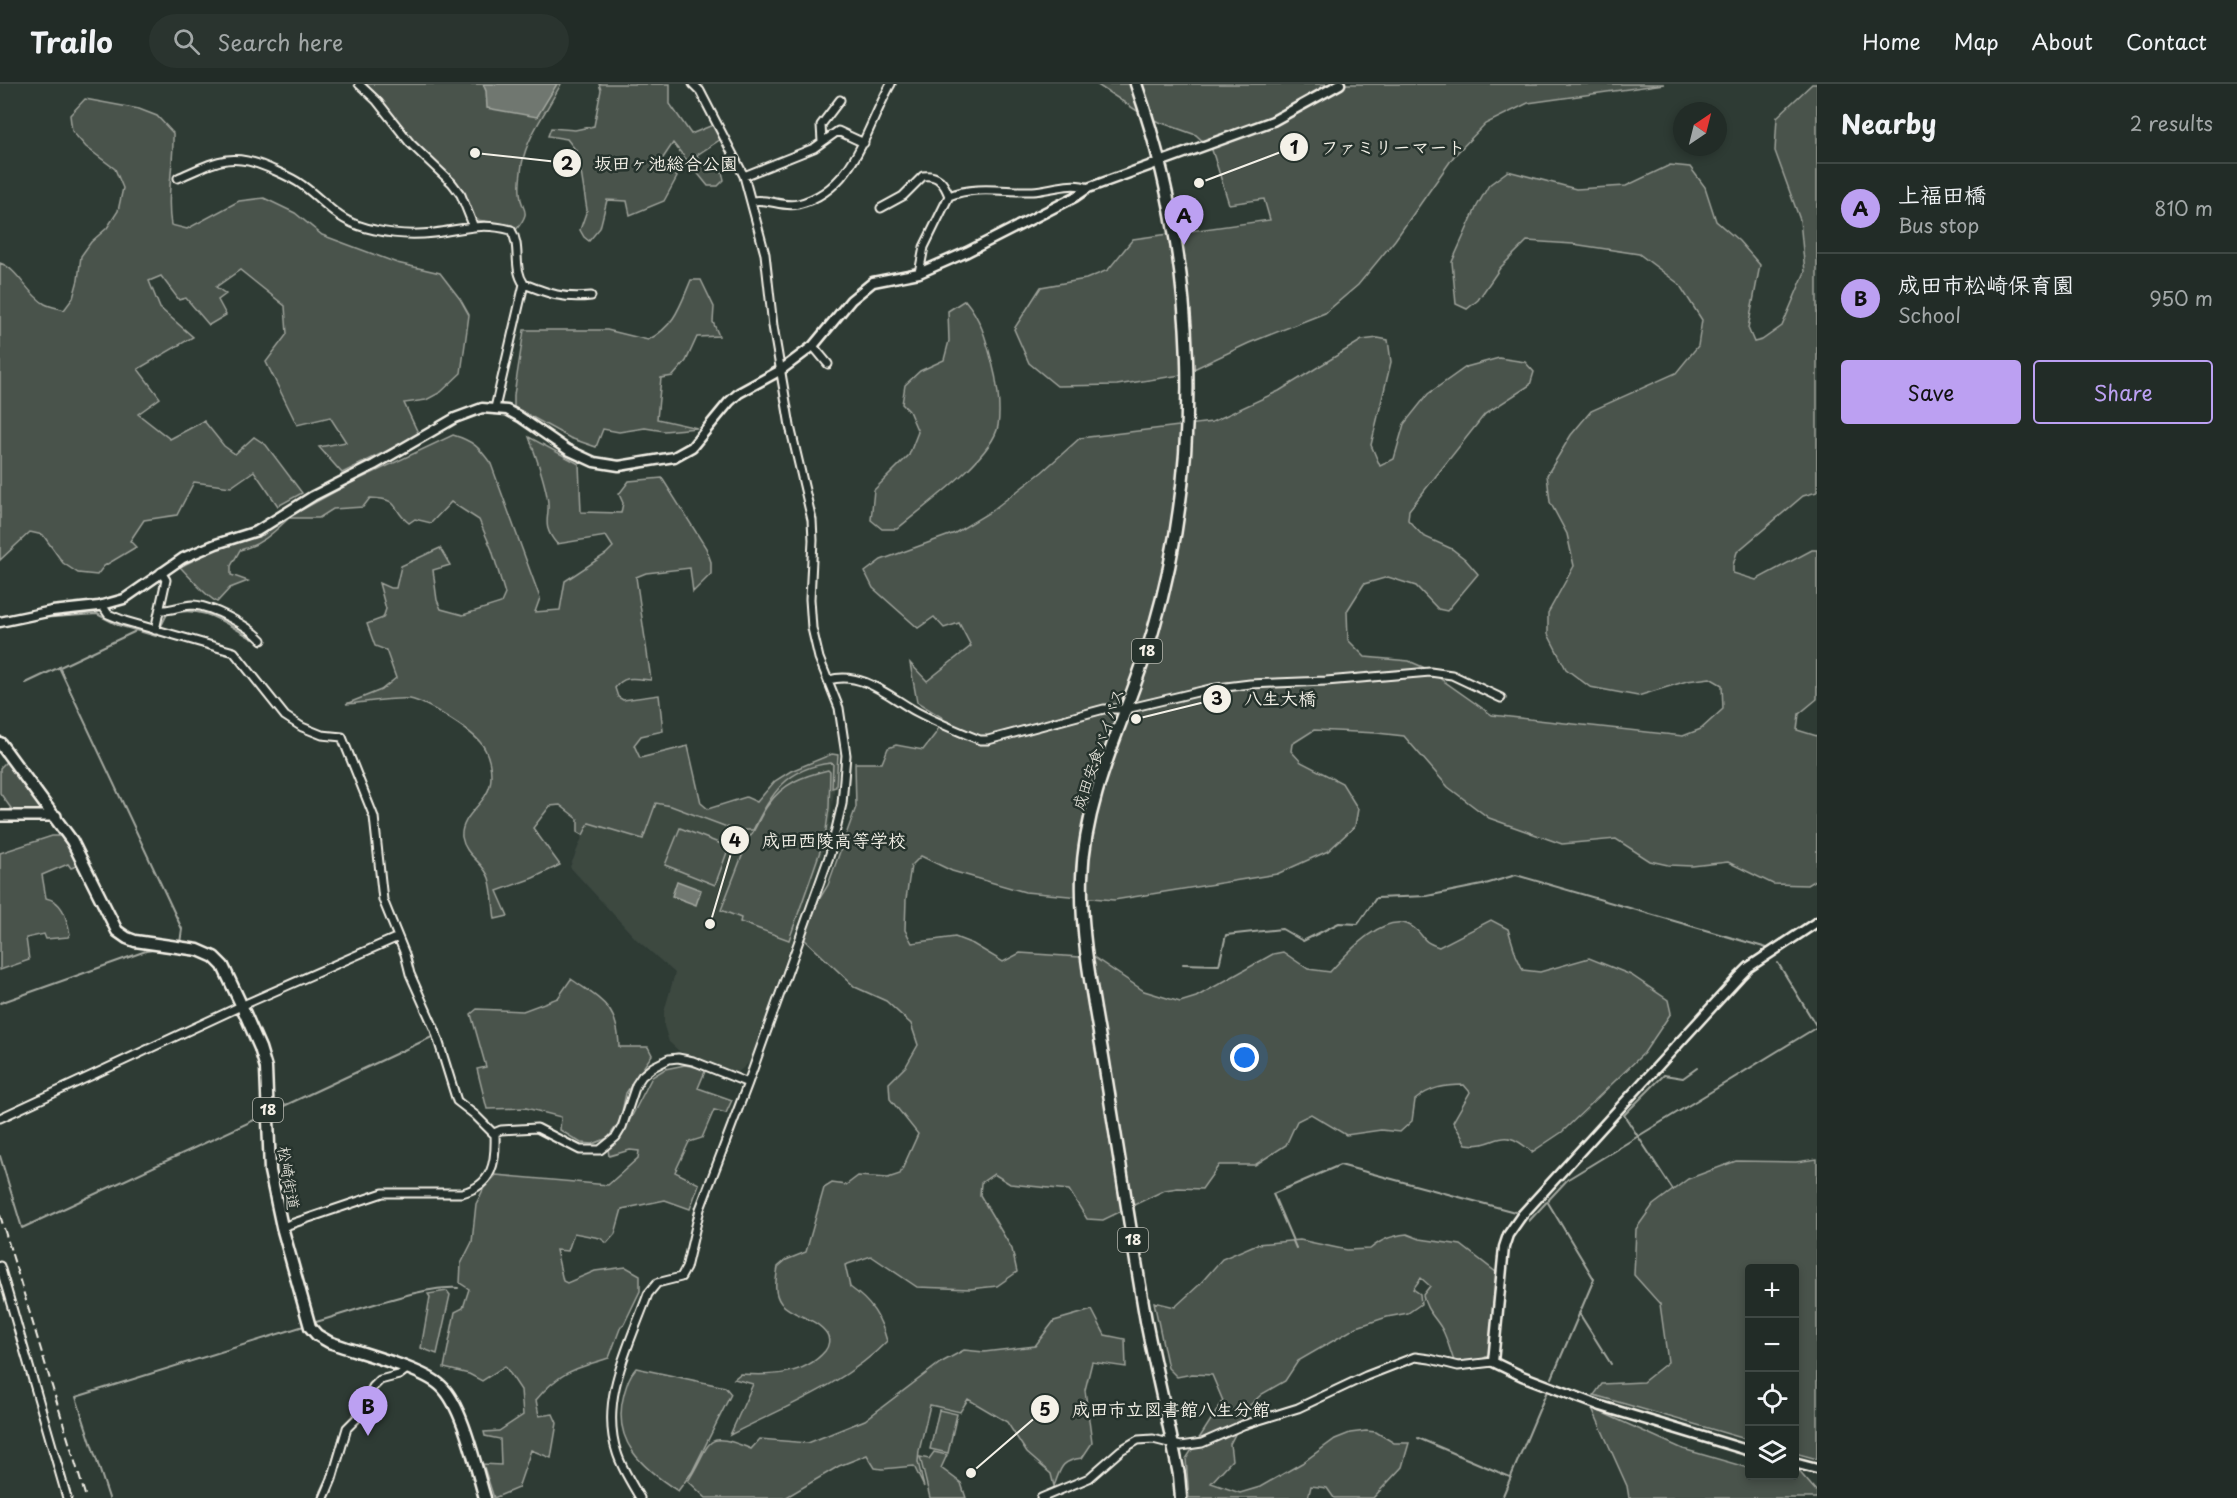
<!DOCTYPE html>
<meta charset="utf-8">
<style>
:root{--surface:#222c27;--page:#2a342f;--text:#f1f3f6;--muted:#a2a7a7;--line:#3f4844;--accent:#bca0f2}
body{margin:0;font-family:"Playpen Sans","Klee One",sans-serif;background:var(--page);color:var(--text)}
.controls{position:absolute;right:18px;bottom:18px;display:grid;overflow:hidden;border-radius:6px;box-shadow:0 3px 9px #0003}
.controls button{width:54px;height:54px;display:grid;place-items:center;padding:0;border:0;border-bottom:2px solid var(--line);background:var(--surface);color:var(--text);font:30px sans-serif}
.compass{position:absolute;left:1673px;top:18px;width:54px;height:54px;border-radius:50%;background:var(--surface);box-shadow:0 3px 9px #0003;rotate:35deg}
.you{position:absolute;left:1245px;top:974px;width:21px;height:21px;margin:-15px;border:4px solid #fff;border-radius:50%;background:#1a73e8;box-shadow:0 0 0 9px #1a73e833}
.badge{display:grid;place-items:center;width:39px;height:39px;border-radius:50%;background:var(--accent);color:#111;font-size:20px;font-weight:700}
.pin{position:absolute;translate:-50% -50px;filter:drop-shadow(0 2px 3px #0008)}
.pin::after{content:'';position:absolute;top:32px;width:21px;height:18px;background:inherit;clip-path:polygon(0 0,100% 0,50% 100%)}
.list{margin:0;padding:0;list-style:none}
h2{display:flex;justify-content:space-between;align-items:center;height:78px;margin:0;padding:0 24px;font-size:26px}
h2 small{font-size:20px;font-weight:400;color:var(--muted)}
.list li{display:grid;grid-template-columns:39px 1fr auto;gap:18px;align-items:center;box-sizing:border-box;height:90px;padding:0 24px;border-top:2px solid var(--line)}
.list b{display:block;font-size:22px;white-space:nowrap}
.list p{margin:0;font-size:20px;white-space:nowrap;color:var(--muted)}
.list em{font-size:20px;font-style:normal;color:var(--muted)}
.actions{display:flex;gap:12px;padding:18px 24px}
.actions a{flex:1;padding:14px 0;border:2px solid var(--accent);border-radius:6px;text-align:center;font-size:21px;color:var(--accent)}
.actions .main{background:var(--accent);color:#111}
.icon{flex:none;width:33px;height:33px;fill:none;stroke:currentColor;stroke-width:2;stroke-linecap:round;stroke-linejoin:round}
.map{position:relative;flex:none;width:1817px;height:1414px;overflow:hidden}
header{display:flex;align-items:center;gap:36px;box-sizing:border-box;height:84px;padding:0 30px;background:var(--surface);border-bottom:2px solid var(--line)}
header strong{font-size:28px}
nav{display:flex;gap:33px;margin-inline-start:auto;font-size:21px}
.search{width:420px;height:54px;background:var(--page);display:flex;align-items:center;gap:15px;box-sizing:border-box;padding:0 21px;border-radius:33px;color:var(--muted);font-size:22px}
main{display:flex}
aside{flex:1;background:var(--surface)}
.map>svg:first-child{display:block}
.built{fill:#3c4841}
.green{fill:#48524c;stroke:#9ea29a;stroke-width:1.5}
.water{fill:#6f7770;stroke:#a4a8a0;stroke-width:1.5}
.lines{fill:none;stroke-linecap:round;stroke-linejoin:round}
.stream{stroke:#a4a8a0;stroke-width:2}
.minor-casing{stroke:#f4f1e8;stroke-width:11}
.tertiary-casing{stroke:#f4f1e8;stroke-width:13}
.secondary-casing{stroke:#f4f1e8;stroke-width:14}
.primary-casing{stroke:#f4f1e8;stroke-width:15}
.minor{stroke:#26332d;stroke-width:7}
.tertiary{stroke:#26332d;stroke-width:8}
.secondary{stroke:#26332d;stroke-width:9}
.primary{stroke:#26332d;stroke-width:10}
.rail{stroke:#f4f1e8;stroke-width:2;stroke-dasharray:9 4.5;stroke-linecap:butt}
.labels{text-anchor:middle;stroke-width:5;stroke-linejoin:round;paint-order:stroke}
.shield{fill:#26332d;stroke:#b6b8b0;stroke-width:1.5}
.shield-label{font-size:15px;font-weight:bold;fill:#f4f1e8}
.street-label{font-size:16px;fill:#f4f1e8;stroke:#26332d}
.leader{fill:none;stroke:#f4f1e8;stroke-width:2}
.callout-dot{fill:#f4f1e8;stroke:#26332d;stroke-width:2}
.mark-label{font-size:18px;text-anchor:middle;font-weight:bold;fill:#111}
.callout-label{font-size:18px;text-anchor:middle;font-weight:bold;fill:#f4f1e8;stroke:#26332d;stroke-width:5;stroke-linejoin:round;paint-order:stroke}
</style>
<header>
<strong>Trailo</strong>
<div class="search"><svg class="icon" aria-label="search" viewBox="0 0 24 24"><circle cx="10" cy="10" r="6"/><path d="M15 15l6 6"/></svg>Search here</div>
<nav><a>Home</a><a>Map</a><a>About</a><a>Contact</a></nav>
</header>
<main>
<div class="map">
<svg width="1817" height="1414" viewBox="0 0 1817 1414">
<rect width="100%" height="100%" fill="#2e3b34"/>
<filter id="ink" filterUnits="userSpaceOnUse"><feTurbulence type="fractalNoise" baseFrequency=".0167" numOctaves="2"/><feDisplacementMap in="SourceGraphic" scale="12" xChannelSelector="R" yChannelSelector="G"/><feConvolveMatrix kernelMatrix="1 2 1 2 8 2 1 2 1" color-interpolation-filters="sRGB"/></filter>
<g filter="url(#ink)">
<path class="built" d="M831,679L837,683L828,754L750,978L736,990L679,967L669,958L664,942V928L675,889L636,855L570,783L588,739L643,755L656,719L671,722L735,746L766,721L780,701L795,690L821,680Z"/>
<path class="green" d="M365,0H561C548,25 527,52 522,80C521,89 519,100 520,108C520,129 534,123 516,146L512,141L477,136L472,133C460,94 438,86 413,57C396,38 384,17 365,0Z
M599,0H670V20L691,50L713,41L721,55L697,71L701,81L722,88L724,96L718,102H708L673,59L661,77L677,93L664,117L630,131L627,117L607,116L600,144L589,157L584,153L580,146L587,126L578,69L567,55L548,52L551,44L575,46L594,42L601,6Z
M1096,0H1664L1528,19L1485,40L1454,72L1395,156L1358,201L1325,229L1249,259L1181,291L1117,301L1057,302L1029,279L1014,245L1041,203L1086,195L1108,186L1133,155L1270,136L1264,115L1229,120L1212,66L1196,51L1148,34Z
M1812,0H1817V408L1803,412L1737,468L1733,481V489L1756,496L1812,466H1817V615L1799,630L1797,646L1817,652V795L1807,801L1773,800L1728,778L1692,782L1668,781L1650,777L1616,755L1562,760L1531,749L1489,734L1448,703L1404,652L1377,649L1314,646L1292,660L1291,667L1301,678L1342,699L1358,725L1355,742L1328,767L1277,790L1114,816L1025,808L952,787L921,772L911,782L906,815L905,846L912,859L955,853L973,860L1003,878L1020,869L1095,874L1144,907L1180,918L1196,913L1273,870L1283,868L1308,885L1330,888C1346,870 1387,823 1414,844C1427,854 1419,856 1439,863L1491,836L1508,845L1516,871L1523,886L1540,888L1589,874L1631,891L1668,916L1671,929L1644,969L1562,1048L1532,1068C1498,1038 1500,1065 1466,1060L1453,1038L1470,1008L1464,1001C1445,1001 1430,1003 1415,1016L1412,1037L1400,1048L1381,1046L1346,1051L1311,1030L1297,1037L1286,1061L1255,1081H1219L1202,1105L1178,1104L1165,1106L1103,1136L1087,1135L1069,1106L1010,1100L994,1090L981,1099L980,1111L1012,1165L1017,1188L997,1202L970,1205L917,1203L871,1172L845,1181L850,1203C872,1219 880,1232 887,1257C846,1300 782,1324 730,1351L753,1300L734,1295L740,1290C769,1292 804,1292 825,1267C829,1262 830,1255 827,1250C816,1233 793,1233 781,1219C773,1209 776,1195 778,1183L786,1176L806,1168L824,1104L832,1099L846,1101L858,1092L888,1094L900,1090L918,1050L890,1015L889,999L906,982L918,961L911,940L886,917L855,903L803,854L809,832L828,801L856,723L855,679H882L888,664L896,661L923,666L936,649L943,634L917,618L910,579L927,597L971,562L959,539L944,544L934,533L918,544L873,504L865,488L881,476L955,449L990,428L1042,388L1080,354L1212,338L1279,307L1362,256L1378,254L1388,256L1391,278L1371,361L1380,382L1394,375L1404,340L1428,310L1466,283L1499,274L1525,278L1534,288L1530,301L1485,330L1409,426L1408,436L1423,452L1452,465L1465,475L1478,490L1447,527L1438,525L1416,502L1388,493L1364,500L1347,527L1348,556L1365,573L1409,577L1425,584L1492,631L1683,652L1701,645L1723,625L1722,601L1710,594L1687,597L1638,612L1590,603L1566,585L1548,550V529L1574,482L1567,450L1550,418L1547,391L1571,351L1591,327L1676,289L1698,262L1702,236L1679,200L1639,170L1573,160L1527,157L1500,184L1478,216L1467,225L1456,220L1452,178L1477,122L1489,101L1508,87L1576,105L1626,102L1670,81L1690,83L1705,103L1716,137L1739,157L1760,181L1748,244L1754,258L1762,256L1782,242L1805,188L1800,136L1775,67L1777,33Z
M85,15L139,25L157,32L173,49C174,80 166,111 171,141L187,145L239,117L264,114L295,129L322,151L397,179L440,189L460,215L469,231L461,289L441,308L426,316L404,319L419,351L342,389L319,363L346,358L330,333L297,341L266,278L287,250L285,222L240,186L216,203L226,210L218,216L226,231L209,241L186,214L179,216L161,192L149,197L160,224L193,253L138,285L160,314L138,330L170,355L204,337L224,362L235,370L254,353L266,361L302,409L278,422L254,387L231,403L194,398L177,431L144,436L130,457L136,463L104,482L97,491L78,489L63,479L43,451L30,448L0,476V179C17,184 28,211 45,220C51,223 58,224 64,226L73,214L78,196L81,172L91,158L107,144L118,127L123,104L115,85L86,63L72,47L70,31Z
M691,196H701L714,223L713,238L719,252L697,253L686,277L673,292L661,294L657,335L697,344L664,347L645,344L619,348L603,345L596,363L570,354L514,323V311L524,246H607L648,256C675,242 680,222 691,196Z
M965,216C981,235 986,255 992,278C997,296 1001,323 998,342C992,374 923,423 897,445H882L871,436L874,406L909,371L918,348L909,327L902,320L905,301L920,287L944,276L949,257L948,227Z
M453,351C473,357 479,363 491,380L540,514L535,528L560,526L565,497L606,470L613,463L606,452L557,460C539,439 552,433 547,412C543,392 536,372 529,353L579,380L581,428L621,429L623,419L619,410L629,397L662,394L706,464L711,478V490L693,508L690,484L646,489L636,493L651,596C636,595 625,590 615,604L618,613L623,616L659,611L663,647L641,652L634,661L640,674L688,662L701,719L708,725L746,713L757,718L775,697L791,687L832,670L838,671L836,703L832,704L833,680L831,679C786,684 772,709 753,746H735L671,722L656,719L643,755L589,739L583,751L578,748V735L560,721L550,722L533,744L560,781L533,794L497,807L508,832L495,835C493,822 493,806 489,794C483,777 465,772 462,753C460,732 486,720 490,701C493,688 489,668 480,658C469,645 426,618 410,615C396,613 361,619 346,620L381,606L396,594L386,566L375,562L367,540L383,534L386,525L379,499L390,504H396L401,482L440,464L450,481L433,486L437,516L441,525L463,531L501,519L505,510L492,466L479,436L451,418L431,439L415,435L409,439C390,424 402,415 370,414L363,423L333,425L319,434H289C274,448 261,461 240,466L231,482V491L248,497L230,504L217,518C206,513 190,493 180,483L214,466L263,451L278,439L347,401Z
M8,676L46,725L43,729L13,727L0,709V684Z
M828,686L830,688L829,724L825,753L789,856L740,838L741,834L721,826L749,754C757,744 760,731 768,721C783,699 803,692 828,686Z
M680,744L729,763L715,801L665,781Z
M52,752H66L80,781L71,784L68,780L42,791L46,814C64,818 66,834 70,850L68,853L46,855L44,850L26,854L29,876L0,886V769Z
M571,895C602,917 618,922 619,963H648L652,971L626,1009L620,1037L608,1054L593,1060L581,1059L560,1046L561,1033L526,1024L487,1025L477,985L486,983L471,930L477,925L523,927L558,914Z
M685,981L706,985L698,1004L732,1016L726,1029L714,1026L702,1054L689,1058L675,1088L699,1100L690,1125L665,1116L622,1125L615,1150L607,1159L600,1154L574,1149L568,1167L556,1166L563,1197L567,1199L595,1187L626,1183L640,1191V1207L624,1240L621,1242L609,1274C576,1284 559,1288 536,1316L539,1332L553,1330L557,1339L551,1374L531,1366L518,1404L494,1414L483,1380L501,1381L500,1355L485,1352L484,1348L499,1347L523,1331L521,1306L505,1282L482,1297L469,1290L444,1284L455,1228L463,1224L469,1205L460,1199L461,1180L472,1158L476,1120L484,1104L496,1091L608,1101L638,1074L639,1067L630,1066L609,1072L608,1065L620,1055L652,993L665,985Z
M1817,1075V1375L1795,1369L1794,1184H1750L1749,1356L1594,1311L1602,1300L1643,1298L1668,1278L1660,1220L1634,1191L1636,1145L1653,1121L1688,1095L1736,1077L1796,1078Z
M1407,1150L1420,1155L1461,1161L1497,1189L1498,1210L1491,1270L1479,1277H1454C1450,1266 1447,1254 1442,1245C1435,1233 1425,1225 1423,1211L1430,1202L1421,1194L1413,1205L1420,1210L1421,1220L1408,1229L1387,1233L1357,1243L1298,1277L1285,1297L1262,1310L1250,1321L1230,1360L1232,1376L1211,1399L1240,1409L1260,1403L1302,1379L1335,1355L1350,1349L1366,1347L1376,1348L1394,1359H1409L1402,1383L1373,1414H1334L1327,1404L1311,1402L1308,1414H1189L1186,1375L1223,1317L1212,1291L1192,1290L1177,1293L1168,1284L1154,1218L1175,1223L1199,1201L1222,1175L1257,1160L1300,1156L1347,1166L1370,1165C1382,1155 1391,1152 1407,1150Z
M447,1207L450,1211L437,1270L421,1264L430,1213L428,1210Z
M1092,1226L1105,1251L1125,1255L1126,1283L1092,1278L1085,1306L1092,1359L1082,1374C1060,1377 1061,1384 1054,1402L1051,1390L1027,1369L1007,1338L968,1315L960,1328L930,1321L919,1367L918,1378L924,1403L914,1382L882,1385L875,1384L867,1371L839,1382L785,1414H706L688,1397C712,1360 702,1344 751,1365L760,1355L808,1359L865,1336L940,1279L964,1266L984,1268L1035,1262L1054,1237Z
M636,1284L725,1303L731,1310L692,1388L678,1407C642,1384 611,1357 624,1310C627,1300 629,1292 636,1284Z
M1592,1324L1683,1365L1749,1384L1750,1392H1794L1795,1386L1797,1385L1817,1408V1414H1629L1627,1402Z
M939,1326L957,1330L948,1369L930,1365Z
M934,1368L947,1371L941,1384L961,1399L966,1414H930L920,1373L929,1375Z"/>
<path class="water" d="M483,0H557L537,33L487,24L486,7Z
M677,797L701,806L696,821L672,812Z"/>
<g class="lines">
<path class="stream" d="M40,534L97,530L118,541L156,552L167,530C204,520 223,538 253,555
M59,583L182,845L180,859
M26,599L134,548L135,546
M1183,880L1219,881L1226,851L1282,845L1303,857L1339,839L1358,840L1376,814L1427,812L1482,801L1516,791L1767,864
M0,919L146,867L154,866L176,869L178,868
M271,1028L434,952
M0,1072L22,1144L263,1032
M1673,1106L1624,1031L1664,991L1683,994L1697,984
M1547,1117L1594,1195L1552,1294
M1529,1137L1568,1095L1817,943L1778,879
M1296,1164L1273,1110L1340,1081L1515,1128
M1579,1229L1611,1280
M313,1239C348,1229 424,1201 458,1204
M1418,1354L1510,1393
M109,1414L76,1313L307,1241
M318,1414L327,1395L342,1346
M1502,1414L1547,1307"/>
<defs>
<path id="minor" d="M359,0L377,17L410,59L452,99L461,111L473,141
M822,58L821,41L840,16
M744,92L814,64L838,47L864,59
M178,94C215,78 230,67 269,84C280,89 293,94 302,101C330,121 337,139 375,146C393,150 416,151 434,149C465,145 480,138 511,146C522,163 512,183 524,200L495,324
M753,117C768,114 783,124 798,120C855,106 866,43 891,0
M881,124L903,112L923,92C938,90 944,99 949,112
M919,189L924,163L949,112C976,101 1005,108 1033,107C1050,106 1072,97 1088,104
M524,200C550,210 563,215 591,212
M813,262L828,280
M102,521L108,530L125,537L234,568L285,632L302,643L322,651L342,653L374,733L383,816L405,870L410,890L435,946L457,1017L475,1031L495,1051C496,1078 493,1101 462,1109H383L282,1143
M160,526C171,527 182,521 193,521C212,522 249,542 262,556
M155,546L166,496L161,488
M829,596C862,586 891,614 917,628C936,638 960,648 980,656H988L1104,625H1126L1210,605L1250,600L1326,597L1430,588L1452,591L1501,614
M0,1034L241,922L398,853
M494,1049L501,1046L537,1044L580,1066H600L616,1053L622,1043L636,1001L642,992L653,983L669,975L678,974L693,977L748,999
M0,1182L67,1414
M324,1414L332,1395L347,1344L357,1334L373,1303L380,1296L399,1291L407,1285
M640,1414C632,1400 622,1385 617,1369C599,1315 630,1260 648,1210L657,1199L681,1193L686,1184L700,1125L748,999L830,770L842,720L846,671L839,624L819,574L812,544L810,515L813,456L812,436L790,342L773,242L765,170L744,92L700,7L693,0
M1041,1414L1089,1394L1121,1366L1138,1356L1153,1355L1181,1362L1202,1359L1243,1341L1298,1324L1366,1292L1415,1273L1430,1275L1458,1282L1493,1278"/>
<path id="tertiary" d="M0,538L52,527L99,522L124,515L183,474L216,460L257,447L313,412L374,381L455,334L482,324L507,326L520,333L568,366L594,378L619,382L674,373L692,363L729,318L739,309L781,286L813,262L851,216L873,198L919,189L967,168L1075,113L1088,104L1273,37L1340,0
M1750,1367L1601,1322L1522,1292L1493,1278L1504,1163L1508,1151L1522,1131L1740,892L1749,883L1817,838
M1794,1379L1817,1385"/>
<path id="secondary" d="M0,732H56"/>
<path id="primary" d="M1136,0C1197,175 1205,369 1153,547C1129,629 1085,707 1082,793C1080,859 1096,926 1106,991C1119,1073 1132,1156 1146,1237C1156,1289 1169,1340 1179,1391L1181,1414
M0,659L72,757L117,847L127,854L135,857L198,866L214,873L223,882L239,916L260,964L266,984L270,1087L282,1143L310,1243L317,1251L329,1258C356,1268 422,1284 441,1302C463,1322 476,1385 485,1414"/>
</defs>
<use href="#minor" class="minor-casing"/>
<use href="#tertiary" class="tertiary-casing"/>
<use href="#secondary" class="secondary-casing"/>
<use href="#primary" class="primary-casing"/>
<use href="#minor" class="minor"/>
<use href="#tertiary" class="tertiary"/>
<use href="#secondary" class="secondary"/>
<use href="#primary" class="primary"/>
<path class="rail" d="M0,1131L86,1414"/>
</g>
</g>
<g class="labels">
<g class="shield">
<rect x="1132" y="555" width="30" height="24" rx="4.5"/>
<rect x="253" y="1014" width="30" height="24" rx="4.5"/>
<rect x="1118" y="1144" width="30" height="24" rx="4.5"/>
</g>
<g class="shield-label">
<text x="1147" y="572">18</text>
<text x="268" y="1031">18</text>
<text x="1133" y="1161">18</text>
</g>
<g class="street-label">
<text transform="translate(1098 665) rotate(-71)" y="6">成田安食バイパス</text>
<text transform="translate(289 1094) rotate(81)" y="6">松崎街道</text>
</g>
</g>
<path class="leader" d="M1199 99L1294 63M475 69L567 79M1136 635L1217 615M710 840L735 756M971 1389L1045 1325"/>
<g class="callout-dot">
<circle cx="1199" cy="99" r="6"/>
<circle cx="475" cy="69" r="6"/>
<circle cx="1136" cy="635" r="6"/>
<circle cx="710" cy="840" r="6"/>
<circle cx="971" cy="1389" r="6"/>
<circle cx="1294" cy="63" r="15"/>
<circle cx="567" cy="79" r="15"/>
<circle cx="1217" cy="615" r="15"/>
<circle cx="735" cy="756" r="15"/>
<circle cx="1045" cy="1325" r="15"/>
</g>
<g class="mark-label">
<text x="1294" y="70">1</text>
<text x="567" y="86">2</text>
<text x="1217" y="621">3</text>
<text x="735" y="763">4</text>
<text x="1045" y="1332">5</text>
</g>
<g class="callout-label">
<text x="1393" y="70">ファミリーマート</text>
<text x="666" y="86">坂田ヶ池総合公園</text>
<text x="1280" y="621">八生大橋</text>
<text x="834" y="763">成田西陵高等学校</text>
<text x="1171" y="1332">成田市立図書館八生分館</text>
</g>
</svg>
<div class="controls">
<button>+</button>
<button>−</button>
<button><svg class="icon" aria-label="locate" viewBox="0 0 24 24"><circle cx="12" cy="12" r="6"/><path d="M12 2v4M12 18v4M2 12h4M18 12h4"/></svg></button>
<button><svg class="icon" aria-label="layers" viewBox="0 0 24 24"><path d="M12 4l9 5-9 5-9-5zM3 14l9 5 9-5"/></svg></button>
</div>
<svg class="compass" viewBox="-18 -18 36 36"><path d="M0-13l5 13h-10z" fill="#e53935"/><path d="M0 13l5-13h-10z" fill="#a2a7a7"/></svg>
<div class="you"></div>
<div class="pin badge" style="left:1184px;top:161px">A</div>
<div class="pin badge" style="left:368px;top:1352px">B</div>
</div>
<aside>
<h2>Nearby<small>2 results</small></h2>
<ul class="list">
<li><span class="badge">A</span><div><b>上福田橋</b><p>Bus stop</p></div><em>810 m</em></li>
<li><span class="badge">B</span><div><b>成田市松崎保育園</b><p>School</p></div><em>950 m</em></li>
</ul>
<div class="actions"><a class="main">Save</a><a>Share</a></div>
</aside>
</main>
